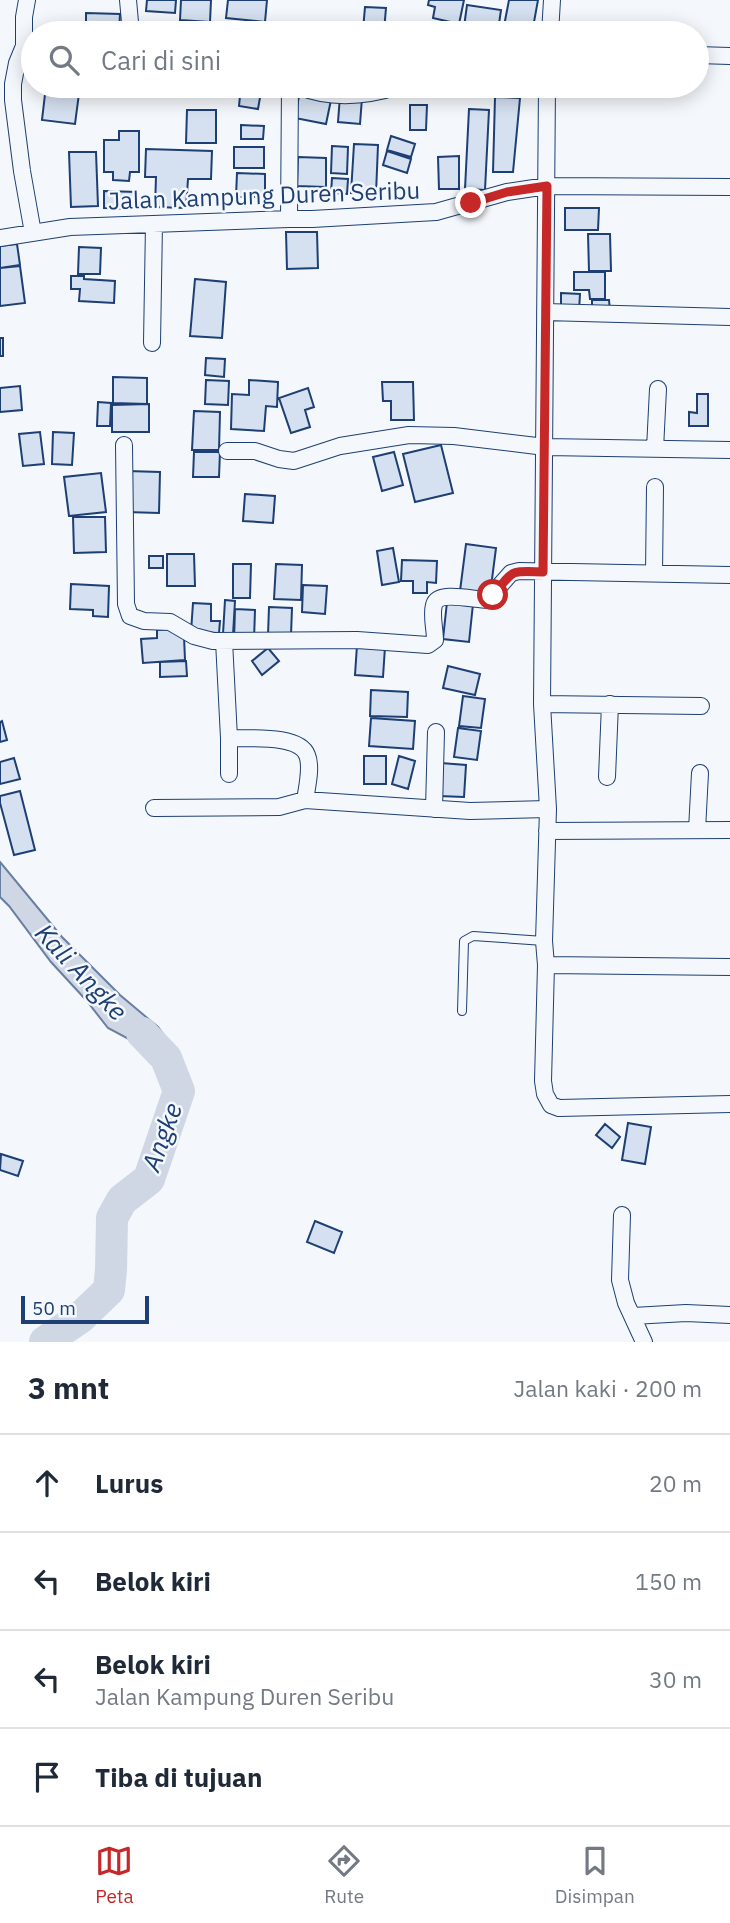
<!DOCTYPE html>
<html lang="id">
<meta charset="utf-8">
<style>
:root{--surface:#fff;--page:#f2f2f3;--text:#1f2937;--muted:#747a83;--line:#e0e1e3;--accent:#c62828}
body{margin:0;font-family:"IBM Plex Sans",sans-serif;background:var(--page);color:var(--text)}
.scale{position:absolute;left:21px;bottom:18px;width:128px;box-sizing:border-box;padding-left:7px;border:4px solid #1d3f73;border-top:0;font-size:19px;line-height:24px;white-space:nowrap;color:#1d3f73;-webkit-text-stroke:5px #f4f7fb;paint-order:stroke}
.stop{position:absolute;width:21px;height:21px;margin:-16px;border:5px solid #c62828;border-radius:50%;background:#fff}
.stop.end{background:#c62828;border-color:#fff;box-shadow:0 2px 7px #0008}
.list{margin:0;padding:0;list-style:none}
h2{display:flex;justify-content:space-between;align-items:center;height:91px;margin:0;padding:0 28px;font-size:30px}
h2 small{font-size:23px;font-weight:400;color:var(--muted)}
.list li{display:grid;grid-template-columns:46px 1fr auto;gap:21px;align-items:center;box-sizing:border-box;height:98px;padding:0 28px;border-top:2px solid var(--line)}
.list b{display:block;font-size:26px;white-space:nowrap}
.list p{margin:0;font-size:23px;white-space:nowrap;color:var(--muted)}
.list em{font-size:23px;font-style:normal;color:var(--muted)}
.icon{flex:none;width:38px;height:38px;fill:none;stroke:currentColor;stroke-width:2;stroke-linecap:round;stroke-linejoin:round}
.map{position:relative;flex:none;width:730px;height:1342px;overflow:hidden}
.search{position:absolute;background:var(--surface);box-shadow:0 4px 18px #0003;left:21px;right:21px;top:21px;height:77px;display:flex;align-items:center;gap:18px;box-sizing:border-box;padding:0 24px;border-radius:38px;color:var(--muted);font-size:26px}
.sheet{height:483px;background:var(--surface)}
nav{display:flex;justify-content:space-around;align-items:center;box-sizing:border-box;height:98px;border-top:2px solid var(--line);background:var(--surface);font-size:19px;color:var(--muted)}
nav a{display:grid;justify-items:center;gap:4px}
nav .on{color:var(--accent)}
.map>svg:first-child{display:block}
.water{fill:#cfd7e4;stroke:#687fa3;stroke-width:2}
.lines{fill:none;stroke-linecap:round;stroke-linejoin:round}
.river{stroke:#cfd7e4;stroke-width:32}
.building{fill:#d5e0f0;stroke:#1d3f73;stroke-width:2}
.lane-casing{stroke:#1d3f73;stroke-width:10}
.street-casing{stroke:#1d3f73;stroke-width:18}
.lane{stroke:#f4f7fb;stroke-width:8}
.street{stroke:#f4f7fb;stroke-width:16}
.route{stroke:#c62828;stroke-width:9}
.labels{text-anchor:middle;stroke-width:5;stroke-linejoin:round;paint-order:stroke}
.street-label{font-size:24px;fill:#1d3f73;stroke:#f4f7fb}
.water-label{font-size:26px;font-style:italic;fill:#1d3f73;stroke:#f4f7fb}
</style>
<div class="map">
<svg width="730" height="1342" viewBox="0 0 730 1342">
<rect width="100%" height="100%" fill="#f4f7fb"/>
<path class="water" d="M0,862L62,937L120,995L158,1027L180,1057L161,1071L142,1046L108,1028L86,1000L51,962L9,906L0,897Z"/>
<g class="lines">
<path class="river" d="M45,1342L81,1317L109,1290L111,1270L112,1218L122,1200L149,1179L179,1091L166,1058L142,1033"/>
</g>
<path class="building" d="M147,0H176L175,13L146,11Z
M181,0H211L210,22L180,20Z
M228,0H267L265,22L226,18Z
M429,0H464L459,24L433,18L435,7L428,5Z
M509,0H538L532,33L503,31Z
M467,5L501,10L498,31L464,27Z
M365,7L386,8L384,31L363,30Z
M86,13L120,14L119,33H86Z
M416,27L448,29V33H416Z
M46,86H80L75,124L42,120Z
M241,86H262L258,109L239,106Z
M483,86H538L537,97L482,95Z
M300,90L332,95L326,124L295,118Z
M340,96L362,98L360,124L338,122Z
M495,97L520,98L513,172H493Z
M410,105H427L426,130H410Z
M469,109L489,110L485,190L465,189Z
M187,110H216V143H186Z
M241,125L264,126L263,139H241Z
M119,131H139V172H130L129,181L113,180V172H104V140H119Z
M391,136L415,144L411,157L387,150Z
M354,144L378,145L376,194L351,193Z
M332,146L348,147L347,174L331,173Z
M234,147H264V168H234Z
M146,149L212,151L211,179H188L186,208L155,207L156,177H145Z
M387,151L411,159L407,173L383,165Z
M69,152H96L98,206L71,207Z
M459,156V189H439L438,157Z
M298,157L326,158V187L297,186Z
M237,173L265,174V197H236Z
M332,178L348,179L347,194L331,193Z
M104,191L138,192V209L104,208Z
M565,208H599L598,230H565Z
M286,232H317L318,268L287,269Z
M588,234H610L611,271H589Z
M17,244L20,265L0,268V246Z
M79,247L101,248L100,274H78Z
M20,266L25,303L0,306V268Z
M574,272H605V299H590L589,290H574Z
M71,276H84V279L115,281L114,303L79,301L80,289H71Z
M195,279L226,282L222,338L190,336Z
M561,293L580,294L579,311L561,310Z
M592,300H609L610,311H592Z
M0,338H3V356H0Z
M206,358L225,359L224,377L205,375Z
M113,377L147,378V404L113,403Z
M206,380L229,381L228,405L205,404Z
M249,380L278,382L277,407L266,406L264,431L231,429L232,394L249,395Z
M382,382H413L414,420H391V401H383Z
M20,386L22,410L0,412V388Z
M308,388L314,407L305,410L310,427L291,433L279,398Z
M697,394H708V426H689V412L697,413Z
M98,402L111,403L110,426H97Z
M149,404V432H112V405Z
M194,411L220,412L219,450H192Z
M40,432L44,464L23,466L19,434Z
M53,432L74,433L72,465L52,464Z
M441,445L453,493L415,502L403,454Z
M194,452H220L219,477H193Z
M394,452L403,485L382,491L373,457Z
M127,471L160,472L159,513L126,512Z
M101,473L106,512L69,516L64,477Z
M245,494L275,496L273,523L243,521Z
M73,517H105L106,552L74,553Z
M466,544L496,548L490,595L460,591Z
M393,548L399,582L382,585L377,551Z
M167,554H194L195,586H167Z
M149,556H163V568H149Z
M402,560L437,561L436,583L427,582V593H413V581H401Z
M233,564H251L250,598H233Z
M276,564L302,565L301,600L274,599Z
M71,584L109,586L108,617L93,616V610L70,609Z
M303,585L327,586L325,614L302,612Z
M225,600L235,601L233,635L223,634Z
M447,602L473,604L469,642L443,639Z
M193,603L211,604V621H220L219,633L191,632Z
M269,607L292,608L291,635H268Z
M235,609L255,610L254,640H234Z
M179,628L184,636L185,660L143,663L141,639L157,638V630Z
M357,645L385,647L383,677L355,675Z
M268,648L279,661L262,675L252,661Z
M186,661L187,676L160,677V662Z
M448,666L480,674L475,695L443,688Z
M371,690L408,692L407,717L370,716Z
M463,696L485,699L481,728L459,726Z
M371,718L415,721L413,749L369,746Z
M2,721L7,740L0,742V722Z
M458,728L481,731L477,760L454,757Z
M364,756H386V784H364Z
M399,756L415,761L408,789L392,784Z
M14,758L20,779L0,784V762Z
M441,763L466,765L464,797L439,796Z
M20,791L35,850L14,855L0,803V796Z
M628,1123L651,1127L645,1164L622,1160Z
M605,1124L620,1137L612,1148L596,1135Z
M1,1154L23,1161L18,1176L0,1170Z
M315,1221L342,1232L334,1253L307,1242Z"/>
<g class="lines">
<defs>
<path id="lane" d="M462,1011L464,941L473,936L544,941"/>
<path id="street" d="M27,0L24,17V46L17,63L13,84V100L22,171L33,233
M128,0L131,33
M550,33L552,0
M697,55L730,56
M298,86C331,100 365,97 399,86
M547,86L542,704L548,809L544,941L546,965L543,1081L545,1094L551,1105L559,1108L730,1104
M289,219L290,86
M0,238L70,227L289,219H312L436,212L507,192L547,186L730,187
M545,312L730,317
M152,343L154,224
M124,445L126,604L130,616L144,621L170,622L194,636L213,641L357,640L428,645L435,640C435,629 431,615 434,605C438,590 474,600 487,600L511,573L519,571L730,575
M655,449L658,389
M227,451H255L279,459L294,461L340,446L409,435L454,436L545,447L730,450
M654,574L655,487
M224,641L229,738V774
M542,704L701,706
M607,777L610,704
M305,800L470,811L548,809
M154,808L279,807L305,800C307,787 312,767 307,755C299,734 248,739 229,738
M434,809L436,732
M697,830L700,773
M547,831L730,830
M546,965L730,967
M622,1215L620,1280L626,1303L644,1342
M633,1316L686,1313L730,1315"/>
</defs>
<use href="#lane" class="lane-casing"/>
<use href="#street" class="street-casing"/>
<use href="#lane" class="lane"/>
<use href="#street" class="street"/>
</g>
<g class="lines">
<path class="route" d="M471,203L507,192L547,186L543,572C508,570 514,571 493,595"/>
</g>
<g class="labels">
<g class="street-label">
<text transform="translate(264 196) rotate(-2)" y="8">Jalan Kampung Duren Seribu</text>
</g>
<g class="water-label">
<text transform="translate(81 972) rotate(47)" y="9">Kali Angke</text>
<text transform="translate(162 1137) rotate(-70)" y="9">Angke</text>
</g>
</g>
</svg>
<div class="scale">50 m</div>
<div class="stop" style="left:493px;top:595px"></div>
<div class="stop end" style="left:471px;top:203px"></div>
<div class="search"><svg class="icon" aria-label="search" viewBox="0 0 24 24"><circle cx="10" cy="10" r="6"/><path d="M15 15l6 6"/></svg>Cari di sini</div>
</div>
<section class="sheet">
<h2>3 mnt<small>Jalan kaki · 200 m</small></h2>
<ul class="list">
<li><svg class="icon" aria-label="ahead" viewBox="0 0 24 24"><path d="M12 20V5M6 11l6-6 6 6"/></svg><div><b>Lurus</b></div><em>20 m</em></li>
<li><svg class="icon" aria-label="left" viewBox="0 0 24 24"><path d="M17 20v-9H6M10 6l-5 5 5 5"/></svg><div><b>Belok kiri</b></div><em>150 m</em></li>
<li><svg class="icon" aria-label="left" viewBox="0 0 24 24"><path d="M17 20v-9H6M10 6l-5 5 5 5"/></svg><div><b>Belok kiri</b><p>Jalan Kampung Duren Seribu</p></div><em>30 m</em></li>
<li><svg class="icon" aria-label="arrive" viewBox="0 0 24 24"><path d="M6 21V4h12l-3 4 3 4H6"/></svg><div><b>Tiba di tujuan</b></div></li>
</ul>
</section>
<nav>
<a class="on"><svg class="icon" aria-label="map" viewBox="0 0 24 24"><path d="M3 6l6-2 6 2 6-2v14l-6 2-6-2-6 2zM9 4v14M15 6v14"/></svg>Peta</a>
<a><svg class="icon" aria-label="directions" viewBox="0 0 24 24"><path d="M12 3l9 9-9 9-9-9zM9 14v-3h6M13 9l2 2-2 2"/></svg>Rute</a>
<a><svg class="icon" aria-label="saved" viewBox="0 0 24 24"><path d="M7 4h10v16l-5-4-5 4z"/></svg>Disimpan</a>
</nav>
